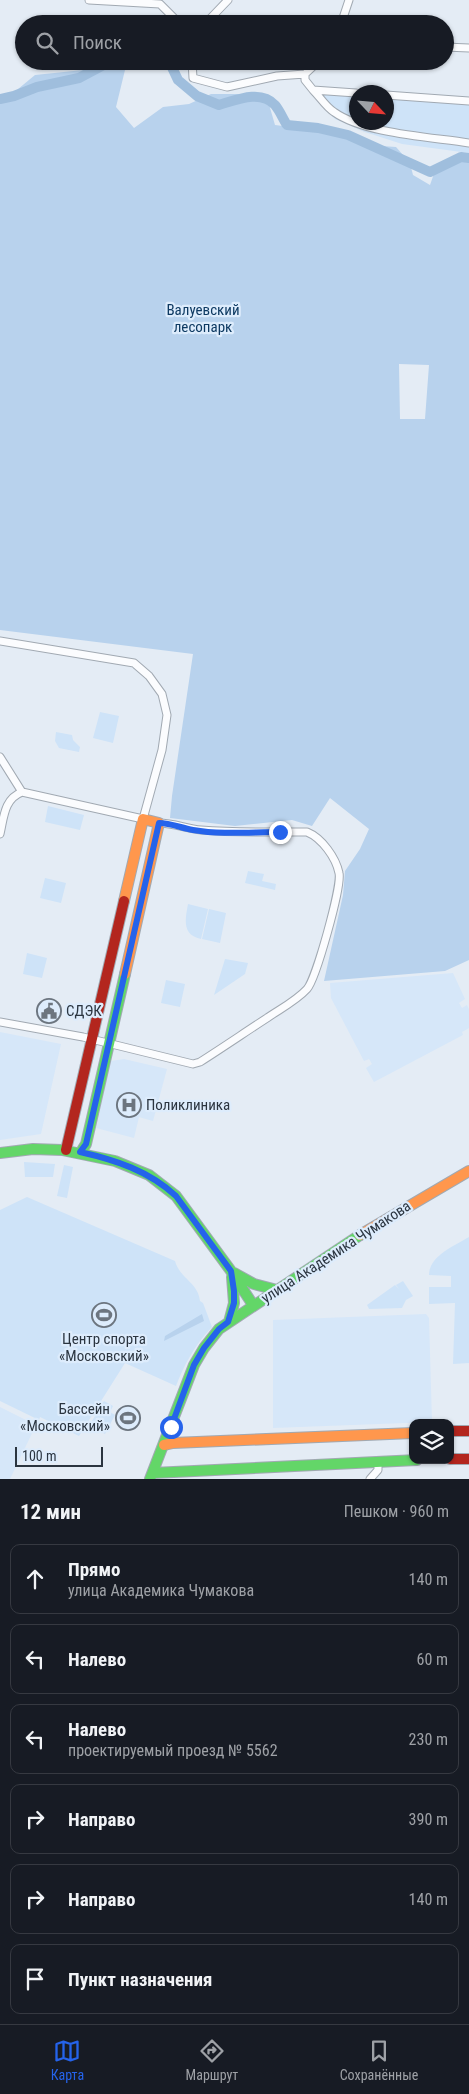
<!DOCTYPE html>
<html lang="ru">
<meta charset="utf-8">
<style>
:root{--surface:#171b24;--page:#20242c;--text:#f1f3f6;--muted:#9ea1a6;--line:#363941;--accent:#2563eb}
body{margin:0;font-family:"Roboto Condensed",sans-serif;background:var(--page);color:var(--text)}
.controls{position:absolute;right:15px;bottom:15px;display:grid;overflow:hidden;border-radius:10px;box-shadow:0 1px 4px #0004}
.controls button{width:45px;height:45px;display:grid;place-items:center;padding:0;border:0;border-bottom:1px solid var(--line);background:var(--surface);color:var(--text);font:25px sans-serif}
.compass{position:absolute;left:349px;top:85px;width:45px;height:45px;border-radius:50%;background:var(--surface);box-shadow:0 1px 4px #0004;rotate:116deg}
.scale{position:absolute;left:15px;bottom:12px;width:88px;box-sizing:border-box;padding-left:5px;border:2px solid #2b3540;border-top:0;font-size:14px;line-height:18px;white-space:nowrap;color:#2b3540;-webkit-text-stroke:4px #ddecfc;paint-order:stroke}
.stop{position:absolute;width:15px;height:15px;margin:-11px;border:4px solid #2563eb;border-radius:50%;background:#fff}
.stop.end{background:#2563eb;border-color:#fff;box-shadow:0 1px 5px #0008}
.list{margin:0;padding:0;list-style:none}
h2{display:flex;justify-content:space-between;align-items:center;height:65px;margin:0;padding:0 20px;font-size:21px}
h2 small{font-size:16px;font-weight:400;color:var(--muted)}
.list li{display:grid;grid-template-columns:32px 1fr auto;gap:15px;align-items:center;box-sizing:border-box;height:70px;margin:0 10px 10px;padding:0 10px;border:1px solid var(--line);border-radius:10px}
.list b{display:block;font-size:19px;white-space:nowrap}
.list p{margin:0;font-size:16px;white-space:nowrap;color:var(--muted)}
.list em{font-size:16px;font-style:normal;color:var(--muted)}
.icon{flex:none;width:28px;height:28px;fill:none;stroke:currentColor;stroke-width:2;stroke-linecap:round;stroke-linejoin:round}
.map{position:relative;flex:none;width:469px;height:1479px;overflow:hidden}
.search{position:absolute;background:var(--surface);box-shadow:0 1px 4px #0004;left:15px;right:15px;top:15px;height:55px;display:flex;align-items:center;gap:12px;box-sizing:border-box;padding:0 18px;border-radius:28px;color:var(--muted);font-size:19px}
.sheet{height:545px;background:var(--surface)}
nav{display:flex;justify-content:space-around;align-items:center;box-sizing:border-box;height:70px;border-top:1px solid var(--line);background:var(--surface);font-size:14px;color:var(--muted)}
nav a{display:grid;justify-items:center;gap:2px}
nav .on{color:var(--accent)}
.map>svg:first-child{display:block}
.built{fill:#d6e7f9}
.green{fill:#cee3f8}
.forest{fill:#b8d2ed;fill-rule:evenodd}
.lines{fill:none;stroke-linecap:round;stroke-linejoin:round}
.river{stroke:#9fbedd;stroke-width:10}
.street-casing{stroke:#a1a9b2;stroke-width:9}
.fast-casing{stroke:#a1a9b2;stroke-width:12}
.slow-casing{stroke:#a1a9b2;stroke-width:12}
.jam-casing{stroke:#a1a9b2;stroke-width:12}
.street{stroke:#fbfcfe;stroke-width:7}
.fast{stroke:#63d668;stroke-width:10}
.slow{stroke:#ff974d;stroke-width:10}
.jam{stroke:#b3261e;stroke-width:10}
.route{stroke:#2563eb;stroke-width:6}
.labels{text-anchor:middle;stroke-width:4.5;stroke-linejoin:round;paint-order:stroke}
.park-label{font-size:15px;fill:#0e3a62;stroke:#ddecfc}
.poi-label{font-size:15px;fill:#2b3540;stroke:#ddecfc;text-anchor:start}
.street-label{font-size:15px;fill:#2b3540;stroke:#ddecfc}
</style>
<div class="map">
<svg width="469" height="1479" viewBox="0 0 469 1479">
<rect width="100%" height="100%" fill="#e4ecf5"/>
<path class="built" d="M453,973L465,999L459,1003L462,1008L467,1005L469,1009V1028L462,1032L463,1035L374,1082L366,1068L372,1064L369,1059L364,1061L331,998L330,983Z
M0,1032L61,1044L41,1134L0,1140Z
M124,1059L167,1069L153,1121L139,1117L134,1138L96,1128L111,1061Z
M426,1314L429,1318L432,1422L273,1428V1320Z
M0,1407L36,1425L10,1479H0Z"/>
<path class="green" d="M320,91L356,93V122H386L387,95L469,102V153L402,144L365,132L335,119L317,101Z
M100,712L119,716L113,743L93,738Z
M56,732L72,735L73,740L80,747L79,752L59,748L55,741Z
M48,806L84,815L80,830L45,822Z
M248,871L264,874L262,881L276,884L275,890L245,883Z
M45,878L66,883L61,903L40,898Z
M188,904L208,909L201,939C182,935 185,920 188,904Z
M209,909L226,913L220,943L202,939Z
M27,953L47,958L42,978L23,974Z
M225,959L248,963L245,974L214,995Z
M166,980L185,984L180,1007L161,1003Z
M24,1162L55,1164L53,1177H25Z
M64,1165L73,1167L67,1198L57,1196Z
M27,1197L175,1261C180,1279 198,1282 200,1301L203,1303L212,1327C195,1345 185,1363 176,1386L125,1363L79,1436L40,1417L39,1420L0,1401V1210Z
M469,1237V1363L453,1364L455,1303L429,1304V1287H451V1276L429,1275C429,1256 454,1246 469,1237Z
M403,1281L413,1296L406,1300L402,1308L369,1309L367,1305L395,1285L399,1289L396,1285Z
M104,1401L113,1406L110,1412L115,1415L105,1434L89,1426Z"/>
<path class="forest" d="M95,61H130L125,70L116,107L134,128L163,107L189,104L211,94H266L275,125L329,132L367,145L396,147L410,163L413,175L430,185L437,165L465,154L469,158V960L445,971L324,981L343,895L345,871L360,849L369,829L330,798L312,826L292,820L235,826L170,818L172,796L193,654L0,630V100L6,99L35,75L83,70ZM399,364L429,365L425,419H400Z
M202,1314L204,1321L164,1341L165,1336Z"/>
<g class="lines">
<path class="river" d="M169,61L178,80L197,96L219,105C236,100 261,89 275,105C280,111 283,119 287,125L318,128L348,135L430,172L461,157L469,158
M0,99L14,96L37,87L79,78L111,61"/>
<defs>
<path id="street" d="M89,0L160,4L180,24
M205,24L228,0
M341,24L349,0
M445,47L469,48
M192,61L193,78L227,87L277,76L305,74L319,61
M305,74V80L313,90L356,93
M313,90C320,97 326,107 334,112C365,134 431,137 469,143
M386,95L469,101
M0,641L134,663L149,676L162,694L167,715L162,750L143,819L22,792C4,799 4,817 0,834
M0,757L22,792
M0,1022L83,1037L193,1064L200,1062C222,1048 244,1033 267,1018C280,1009 296,1001 307,989C316,979 342,886 339,873C336,858 322,838 307,832C272,832 237,833 201,830C187,829 174,823 159,823
M370,1479L378,1470V1462"/>
<path id="fast" d="M81,1152L86,1144L125,974
M0,1153L33,1149L62,1150L115,1161L149,1175L176,1196L231,1271L253,1305
M234,1273L254,1284L277,1290
M229,1322L234,1303L232,1277
M153,1473L417,1460
M150,1479L194,1365L204,1348L219,1329L360,1235"/>
<path id="slow" d="M124,901L143,819L159,823L125,974
M360,1235L469,1171
M164,1445L173,1443L413,1433"/>
<path id="jam" d="M66,1150L124,901
M450,1431H469
M450,1459H469"/>
</defs>
<use href="#street" class="street-casing"/>
<use href="#fast" class="fast-casing"/>
<use href="#slow" class="slow-casing"/>
<use href="#jam" class="jam-casing"/>
<use href="#street" class="street"/>
<use href="#fast" class="fast"/>
<use href="#slow" class="slow"/>
<use href="#jam" class="jam"/>
</g>
<g class="lines">
<path class="route" d="M171,1427L194,1365L204,1348L219,1329L228,1322L234,1303V1291L231,1271L176,1196C149,1171 116,1160 80,1152L86,1144L159,823C171,823 181,828 193,830C222,835 251,832 280,832"/>
</g>
<defs>
<symbol id="civic-ring" viewBox="-11 -11 22 22"><circle r="9.5" fill="#ddecfc" stroke="#6c757f" stroke-width="1.5"/><path d="M-.6-6.5H3V-4.5H.6V-3L4-1V1h2V6H-6V1h2V-1L-.6-3ZM-1.2 2.5V6h2.4V2.5Z" fill="#6c757f"/></symbol>
<symbol id="hospital-ring" viewBox="-11 -11 22 22"><circle r="9.5" fill="#ddecfc" stroke="#6c757f" stroke-width="1.5"/><path d="M-5-5h3v3.5h4V-5h3V5h-3V1.5h-4V5h-3Z" fill="#6c757f"/></symbol>
<symbol id="stadium-ring" viewBox="-11 -11 22 22"><circle r="9.5" fill="#ddecfc" stroke="#6c757f" stroke-width="1.5"/><path d="M0-5a6.5 5 0 1 0 0 10a6.5 5 0 1 0 0-10ZM-3.5-1.8h7v3.6h-7Z" fill="#6c757f"/></symbol>
</defs>
<g fill-rule="evenodd">
<use href="#civic-ring" x="35" y="997" width="28" height="28"/>
<use href="#hospital-ring" x="115" y="1091" width="28" height="28"/>
<use href="#stadium-ring" x="90" y="1301" width="28" height="28"/>
<use href="#stadium-ring" x="114" y="1404" width="28" height="28"/>
</g>
<g class="labels">
<g class="park-label">
<text x="203" y="315">Валуевский<tspan x="203" dy="17">лесопарк</tspan></text>
</g>
<g class="poi-label">
<text x="66" y="1016">СДЭК</text>
<text x="146" y="1110">Поликлиника</text>
<text x="104" y="1344" text-anchor="middle">Центр спорта<tspan x="104" dy="17">«Московский»</tspan></text>
<text x="110" y="1414" text-anchor="end">Бассейн<tspan x="110" dy="17">«Московский»</tspan></text>
</g>
<g class="street-label">
<text transform="translate(336 1252) rotate(-33)" y="5">улица Академика Чумакова</text>
</g>
</g>
</svg>
<div class="controls">
<button><svg class="icon" aria-label="layers" viewBox="0 0 24 24"><path d="M12 4l9 5-9 5-9-5zM3 14l9 5 9-5"/></svg></button>
</div>
<svg class="compass" viewBox="-18 -18 36 36"><path d="M0-13l5 13h-10z" fill="#e53935"/><path d="M0 13l5-13h-10z" fill="#9ea1a6"/></svg>
<div class="scale">100 m</div>
<div class="stop" style="left:171px;top:1427px"></div>
<div class="stop end" style="left:280px;top:832px"></div>
<div class="search"><svg class="icon" aria-label="search" viewBox="0 0 24 24"><circle cx="10" cy="10" r="6"/><path d="M15 15l6 6"/></svg>Поиск</div>
</div>
<section class="sheet">
<h2>12 мин<small>Пешком · 960 m</small></h2>
<ul class="list">
<li><svg class="icon" aria-label="ahead" viewBox="0 0 24 24"><path d="M12 20V5M6 11l6-6 6 6"/></svg><div><b>Прямо</b><p>улица Академика Чумакова</p></div><em>140 m</em></li>
<li><svg class="icon" aria-label="left" viewBox="0 0 24 24"><path d="M17 20v-9H6M10 6l-5 5 5 5"/></svg><div><b>Налево</b></div><em>60 m</em></li>
<li><svg class="icon" aria-label="left" viewBox="0 0 24 24"><path d="M17 20v-9H6M10 6l-5 5 5 5"/></svg><div><b>Налево</b><p>проектируемый проезд № 5562</p></div><em>230 m</em></li>
<li><svg class="icon" aria-label="right" viewBox="0 0 24 24"><path d="M7 20v-9h11M14 6l5 5-5 5"/></svg><div><b>Направо</b></div><em>390 m</em></li>
<li><svg class="icon" aria-label="right" viewBox="0 0 24 24"><path d="M7 20v-9h11M14 6l5 5-5 5"/></svg><div><b>Направо</b></div><em>140 m</em></li>
<li><svg class="icon" aria-label="arrive" viewBox="0 0 24 24"><path d="M6 21V4h12l-3 4 3 4H6"/></svg><div><b>Пункт назначения</b></div></li>
</ul>
</section>
<nav>
<a class="on"><svg class="icon" aria-label="map" viewBox="0 0 24 24"><path d="M3 6l6-2 6 2 6-2v14l-6 2-6-2-6 2zM9 4v14M15 6v14"/></svg>Карта</a>
<a><svg class="icon" aria-label="directions" viewBox="0 0 24 24"><path d="M12 3l9 9-9 9-9-9zM9 14v-3h6M13 9l2 2-2 2"/></svg>Маршрут</a>
<a><svg class="icon" aria-label="saved" viewBox="0 0 24 24"><path d="M7 4h10v16l-5-4-5 4z"/></svg>Сохранённые</a>
</nav>
